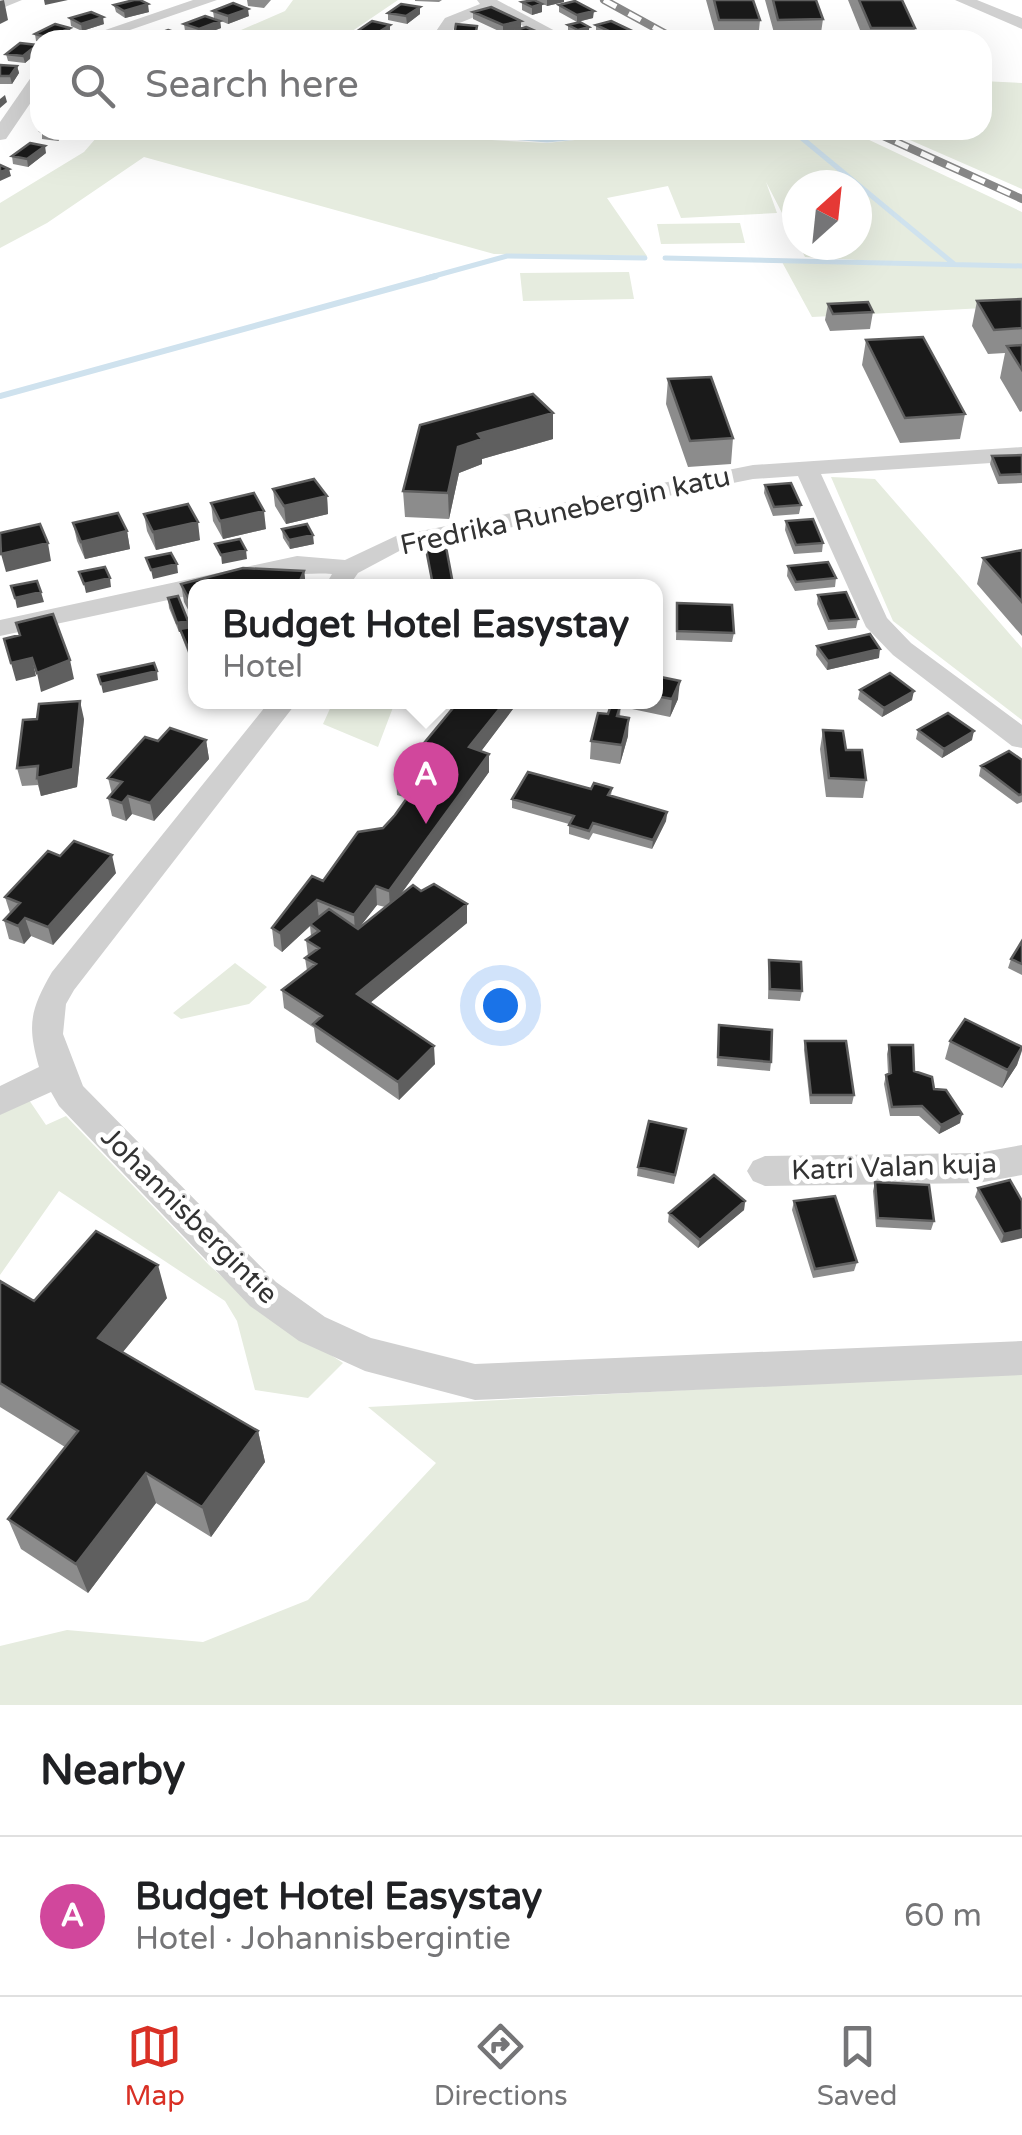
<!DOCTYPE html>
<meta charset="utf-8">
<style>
:root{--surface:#fff;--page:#f6f6f6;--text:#202124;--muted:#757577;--line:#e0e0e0;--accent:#d93025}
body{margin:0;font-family:"Varela Round",sans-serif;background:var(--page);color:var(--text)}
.compass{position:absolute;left:782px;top:170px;width:90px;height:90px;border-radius:50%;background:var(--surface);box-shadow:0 10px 40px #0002;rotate:27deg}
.you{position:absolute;left:500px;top:1005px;width:35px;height:35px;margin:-25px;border:8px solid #fff;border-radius:50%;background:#1a73e8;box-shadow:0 0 0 15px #1a73e833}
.badge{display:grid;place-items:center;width:65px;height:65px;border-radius:50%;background:var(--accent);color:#fff;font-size:32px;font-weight:700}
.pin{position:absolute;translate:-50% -82px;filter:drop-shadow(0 2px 5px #0008)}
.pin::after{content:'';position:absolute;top:52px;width:35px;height:30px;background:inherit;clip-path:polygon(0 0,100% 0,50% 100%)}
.popup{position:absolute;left:188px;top:579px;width:475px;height:130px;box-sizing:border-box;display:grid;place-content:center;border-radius:20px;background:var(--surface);filter:drop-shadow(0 2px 8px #0005);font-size:32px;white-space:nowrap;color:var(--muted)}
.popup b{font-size:38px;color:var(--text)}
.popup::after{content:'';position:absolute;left:50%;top:100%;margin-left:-20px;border:20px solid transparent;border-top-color:var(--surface)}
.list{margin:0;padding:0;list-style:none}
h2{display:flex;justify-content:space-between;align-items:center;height:130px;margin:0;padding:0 40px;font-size:42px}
h2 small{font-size:32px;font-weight:400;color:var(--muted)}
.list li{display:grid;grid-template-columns:65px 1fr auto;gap:30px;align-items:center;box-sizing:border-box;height:160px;padding:0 40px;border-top:2px solid var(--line)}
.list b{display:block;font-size:38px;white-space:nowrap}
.list p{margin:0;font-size:32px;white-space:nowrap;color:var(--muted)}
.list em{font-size:32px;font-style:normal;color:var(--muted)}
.icon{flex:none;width:55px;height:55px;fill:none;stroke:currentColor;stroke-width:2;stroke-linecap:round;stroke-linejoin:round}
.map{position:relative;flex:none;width:1022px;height:1705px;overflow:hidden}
.search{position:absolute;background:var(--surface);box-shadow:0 10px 40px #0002;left:30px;right:30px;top:30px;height:110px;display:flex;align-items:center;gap:25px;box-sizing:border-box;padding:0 35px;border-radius:30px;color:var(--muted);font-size:38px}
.sheet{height:290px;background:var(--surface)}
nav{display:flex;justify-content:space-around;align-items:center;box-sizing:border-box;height:140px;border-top:2px solid var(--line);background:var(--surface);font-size:28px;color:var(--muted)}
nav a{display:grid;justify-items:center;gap:5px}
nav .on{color:var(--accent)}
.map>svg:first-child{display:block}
.green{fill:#e6ecdf}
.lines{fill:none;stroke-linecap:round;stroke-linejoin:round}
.stream-far1{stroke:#cfe2ee;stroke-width:5}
.stream{stroke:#cfe2ee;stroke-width:6}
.minor{fill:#d0d0d0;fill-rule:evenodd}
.rail-casing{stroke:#888;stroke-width:8}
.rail{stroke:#fff;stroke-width:5;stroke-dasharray:14;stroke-linecap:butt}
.wall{fill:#8c8c8c;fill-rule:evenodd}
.shaded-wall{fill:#5f5f5f}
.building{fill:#1a1a1a;stroke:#5f5f5f;stroke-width:2.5}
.labels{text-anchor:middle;stroke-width:10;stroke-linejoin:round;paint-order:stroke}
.street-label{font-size:28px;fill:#333;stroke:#fff}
</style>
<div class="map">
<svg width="1022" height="1705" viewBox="0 0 1022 1705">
<rect width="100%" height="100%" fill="#fff"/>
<path class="green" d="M293,0H398L339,40H218L285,11Z
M982,81L1022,83V189L887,130H982Z
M103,130H413L455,138L547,143L667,130H848L1022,212V306L812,317L782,262L961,266L805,257L799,245H857V185H797V242L766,182L777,213L681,218L668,186L607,198L647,256L494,254L144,157L47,223L0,248V203L84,152Z
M740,223L745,243L661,244L657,224Z
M629,272L634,299L523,301L520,273Z
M831,477L875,479L1022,648V720L893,621Z
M333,702H395L378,747L323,724Z
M235,963L267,987L249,1004L181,1019L173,1013Z
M29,1100L46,1125L66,1116L209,1265L251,1302L343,1363L308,1398L255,1390L237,1321L225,1301L59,1191L0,1275V1114Z
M1022,1372V1705H0V1646L67,1630L203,1642L308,1600L436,1463L368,1407Z"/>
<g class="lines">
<path class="stream-far1" d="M426,130L547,140L650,130
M792,130L954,264
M665,258L1022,266
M427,278L507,256L645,258"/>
<path class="stream" d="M0,396L436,276"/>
<path class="minor" d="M0,0H22L0,9Z
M193,0H217L101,40H76Z
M477,0H497L572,40H551L492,10L457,24L446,40H430L445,18L480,4Z
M955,0H977L1022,18V29Z
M40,72V89L6,139L0,140V122L34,73Z
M1022,447V461L821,474L887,618L911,643L1022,725V748L1012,746L893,655L866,627L798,476L753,479L403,549L358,573L349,586H325L332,574C285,571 243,586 196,586V594L0,636V620L297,556L345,560L396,536L753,465Z
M269,702H297L74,990L66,1004L63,1034L83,1086L276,1282L325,1317L371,1338L475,1364L1022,1341V1375L475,1400L365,1371L299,1341L250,1306L59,1106L51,1092L0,1115V1086L39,1067C27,1025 30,1010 52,972Z
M1022,1145V1175L978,1183L765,1186L753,1181L747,1171L753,1161L765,1156L978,1153Z"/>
<defs>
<path id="rail" d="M604,0L677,40
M870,130L1022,199"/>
</defs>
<use href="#rail" class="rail-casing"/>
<use href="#rail" class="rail"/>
</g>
<path class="wall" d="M247,0H271L264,8L248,6Z
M415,0H442L439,2L415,1Z
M536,0H564V2L547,6Z
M706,0H753L760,20L758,40H717Z
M765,0H816L823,19L820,40H776Z
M848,0H902L915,28L913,40H864Z
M522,2L542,4V12L532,15L522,10Z
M114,5L149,12L125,18L116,12Z
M559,5L593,18L577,22L559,12Z
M213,11L249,16L228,24L214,18Z
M473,12L521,28L503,33L473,19Z
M388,13L420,14L407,24L388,20Z
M70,18L104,24L82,31L71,26Z
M220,21L221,28L200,36L185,31L184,24Z
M390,25V32L378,40L357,39L356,32Z
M568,25L589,27V34L577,37L568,33Z
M596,25L630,37L620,40H611L596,32Z
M477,26L476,40H454V36Z
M509,32L556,40H510Z
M35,34L71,35L61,40H40V42L36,41Z
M38,52L25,63L8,61L6,54Z
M0,65L17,66L19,73L12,84H0Z
M40,98V115H35L34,107Z
M42,130H68L58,141L42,139Z
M46,153L28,167L13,164L12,156Z
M1022,299V411L1020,412L1000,378L1005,353L988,354L972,326L977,301Z
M828,304L873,312L870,329L830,331L825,320Z
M866,340L965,414L960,439L900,443L862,365Z
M668,379L733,438L731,464L688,467L666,404Z
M553,413V439L482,459V464L459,473L449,519L405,517L403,491Z
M1022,455V483L998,484L990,464L992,456Z
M765,485L801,505L799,514L773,516L764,493Z
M273,489L327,496L328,514L286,524L275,506Z
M211,503L266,529L223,539L213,521Z
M144,514L200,540L156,550L147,531Z
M786,521L823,543L822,552L794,554L785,530Z
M73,523L127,531L130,549L85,559L77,541Z
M282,529L314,544L290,549L283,538Z
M446,547L453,586H432L426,549Z
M1022,550V636L977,584L983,558Z
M788,566L836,578L835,587L795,591L787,576Z
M304,571L306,586H196V618L193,619L184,602L181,584Z
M818,595L858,619L856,628L828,630L817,604Z
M168,598L188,621L189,627L196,626V666H193L180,632H179L169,608Z
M677,603L734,633L732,642L676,640Z
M817,646L879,658L827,670L816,655Z
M656,676L678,699L670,717L632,709V702H656Z
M860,690L912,700L882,717L858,699Z
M443,702H516V705L481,751L489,772L401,894L421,891L467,904V923L370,1003L435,1064L399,1100L316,1042L314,1028L284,1008L282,990L307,971L305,958L308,956L306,940L311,936L310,926L282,952L274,946L272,928L323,881L383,828L395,815L407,798L397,795L396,777L452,709L444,706ZM377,905L385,907L359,928Z
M621,703L620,716L628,736L620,764L590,759L591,741L608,714Z
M84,719L77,787L41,796L38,785L22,786L17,768Z
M823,730L846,750L866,780L863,798L826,797L820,749Z
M918,730L972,740L942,758L916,739Z
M206,740L209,759L154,821L132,814L126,821L112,816L108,798L112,794L108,778L158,741Z
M1022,760V802L1017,804L979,776L981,766Z
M612,788L611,796L667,812L666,821L652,849L593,833L589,840L569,834V824L512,808V799Z
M60,856L116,873L53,945L31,936L24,944L9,939L4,920L10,913L5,897Z
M1022,941V975L1008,968L1011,959Z
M769,960L802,991L800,1001L768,999Z
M719,1025L771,1062L770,1071L717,1066Z
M805,1041L854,1095L852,1104H810L804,1050Z
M950,1041L1022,1047V1051L1017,1065L1002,1088L945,1059Z
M889,1045L934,1089L960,1123L939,1134L919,1116H890L884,1084L886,1075L888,1074L887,1054Z
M684,1138L674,1184L637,1176L638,1167Z
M875,1182L934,1221L931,1230L876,1227L873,1191Z
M978,1188L1022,1201L1001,1243L975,1197Z
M745,1201L744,1210L698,1248L668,1222L669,1213Z
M794,1201L857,1262L854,1271L813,1278L792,1210Z
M0,1281L34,1301L167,1298L123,1352L258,1431L265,1462L211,1537L156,1503L88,1593L21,1549L8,1519L65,1447L0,1407Z"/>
<path class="shaded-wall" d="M4,0L8,20L0,24V1Z
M44,0H68L45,5Z
M547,0H564V2L547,6Z
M148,4L149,12L125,18L124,11Z
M542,4V12L532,15V7Z
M420,7V14L407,24L406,16Z
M248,9L249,16L228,24V16Z
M594,11L593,18L577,22V15Z
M103,17L104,24L82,31L81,24Z
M220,21L221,28L200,36L199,29Z
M521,21V28L503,33V25Z
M390,25V32L378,40H374V35Z
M589,27V34L577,37L578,30Z
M70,28L71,35L61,40H50L49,38Z
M630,30V37L614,40L615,34Z
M37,45L38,52L25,63L23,56Z
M17,66L19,73L12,84L10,76Z
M5,95L7,102L0,108V99Z
M59,130H68L58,141L57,133Z
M45,146L46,153L28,167L27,159Z
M9,169L11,176L0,181V172Z
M553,413V439L482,459V464L459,473L449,519L448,493L458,447L478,434Z
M327,496L328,514L286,524L284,506Z
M264,511L266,529L223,539L220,521Z
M198,522L200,540L156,550L153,532Z
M127,531L130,549L85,559L81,542Z
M313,535L314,544L290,549L289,540Z
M48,543L51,561L6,572L1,554Z
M246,550L247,559L222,564L221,555Z
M177,564L178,573L153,579L151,570Z
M304,571L306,586H298Z
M110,578L111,587L86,593L84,584Z
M41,592L44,602L17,608L15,598Z
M196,599V618L193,619L190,601Z
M188,621L189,630L179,632L177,623Z
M880,649L879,658L827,670L828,661Z
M196,656V666H193L192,657Z
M32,658L36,676L16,681L11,663Z
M70,660L74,679L41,692L37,673Z
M157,671L158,680L103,693L101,684Z
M680,681L678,699L670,717L672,699Z
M914,691L912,700L882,717L884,708Z
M80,701L84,719L77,787L41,796L37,778Z
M505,702H516V705L470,766L469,747Z
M629,718L628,736L620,764L622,745Z
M974,731L972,740L942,758L944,749Z
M206,740L209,759L154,821L150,803Z
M489,754V772L390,909L389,891Z
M128,796L132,814L126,821L122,803Z
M667,812L666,821L652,849L653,840Z
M112,855L116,873L53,945L48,927Z
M376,886L377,905L355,933L354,915Z
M317,900L319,919L310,924V926L282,952L280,933Z
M467,904V923L359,1012L357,994Z
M25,918L31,936L24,944L18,926Z
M434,1046L435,1064L399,1100L398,1082Z
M1022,1049L1017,1065L1002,1088L1008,1070Z
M962,1114L960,1123L939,1134L941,1125Z
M745,1201L744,1210L698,1248L700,1240Z
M1022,1230V1238L1001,1243L1004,1234Z
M158,1265L167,1298L108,1370L98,1338Z
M258,1431L265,1462L211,1537L202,1507Z
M146,1473L156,1503L88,1593L76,1564Z"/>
<path class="building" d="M134,0H140L148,4L124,11L114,5Z
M534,0L542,4L532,7L522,2Z
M714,0H753L760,20H719Z
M773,0H816L823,19L778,20Z
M859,0H902L915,28H871Z
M575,1L594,11L577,15L559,5Z
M233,3L248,9L228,16L213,11Z
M401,4L420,7L406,16L388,13Z
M491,7L521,21L503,25L473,12Z
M91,12L103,17L81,24L70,18Z
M205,16L220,21L199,29L184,24Z
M372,21L390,25L374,35L356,32Z
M611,21L630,30L615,34L596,25Z
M580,22L589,27L578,30L568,25Z
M55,24L70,28L49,38L35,34Z
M456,24L477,26L475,37L454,36Z
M526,27L556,40H523L509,32Z
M168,30L183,35L170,40H153L146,38Z
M20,43L37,45L23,56L6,54Z
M0,65L17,66L10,76H0Z
M40,98V107H34L38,99Z
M42,130H59L57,133L41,131Z
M30,143L45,146L27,159L12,156Z
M0,165L9,169L0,172Z
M1022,299V328L994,330L977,301Z
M868,302L873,312L833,314L828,304Z
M923,337L965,414L905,418L866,340Z
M1022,345V370L1007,346Z
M711,377L733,438L690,441L668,379Z
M533,394L553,413L478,434L482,439L458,447L448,493L403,491L420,425Z
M1022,455V474L1000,475L992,456Z
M314,479L327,496L284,506L273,489Z
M791,483L801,505L774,507L765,485Z
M254,493L264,511L220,521L211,503Z
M188,504L198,522L153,532L144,514Z
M118,513L127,531L81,542L73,523Z
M813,519L823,543L796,545L786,521Z
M40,524L48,543L1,554L0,533Z
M307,524L313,535L289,540L282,529Z
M240,539L246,550L221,555L215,544Z
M446,547L453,584L433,585L426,549Z
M1022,550V602L983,558Z
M171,553L177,564L151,570L146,558Z
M828,562L836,578L796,582L788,566Z
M105,567L110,578L84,584L79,572Z
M243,568L304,571L298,586L247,584L240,586H196V599L190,601L181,584Z
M37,581L41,592L15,598L11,586Z
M846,592L858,619L829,621L818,595Z
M178,596L188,621L177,623L168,598Z
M677,603L732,605L734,633L677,631Z
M53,614L70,660L37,673L32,658L11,663L4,639L20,635L16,623Z
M196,626V656L192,657L180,629Z
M870,634L880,649L828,661L817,646Z
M154,663L157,671L101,684L98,675Z
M890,673L914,691L884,708L860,690Z
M656,676L680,681L672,699L656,696Z
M80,701L73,769L37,778L38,766L17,768L23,720L37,719L39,704Z
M458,702H505L469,747L489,754L389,891L376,886L354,915L317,900L280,933L272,928L312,876L323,881L358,832L383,828L395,815L417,784L396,777Z
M612,702L621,703L617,716L629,718L622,745L591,741L598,713L608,714Z
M948,713L974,731L944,749L918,730Z
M170,728L206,740L150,803L128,796L122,803L108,798L122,782L108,778L145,737L158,741Z
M823,730L843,731L846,750H862L866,780L829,778Z
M1009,751L1022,760V794L1019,795L981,766Z
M528,772L591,789L594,783L612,788L608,795L667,812L653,840L593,823L589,831L569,825L574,816L512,799Z
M74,841L112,855L48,927L25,918L18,926L4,920L20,903L5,897L48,851L60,856Z
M434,884L467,904L357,994L434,1046L398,1082L313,1024L322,1016L282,990L316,964L305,958L319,948L306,940L319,931L310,924L329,909L358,929L413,885L421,891Z
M1022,941V964L1011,959Z
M769,960L801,962L802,991L770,989Z
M965,1019L1022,1047L1008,1070L950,1041Z
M719,1025L772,1030L771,1062L718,1057Z
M805,1041H846L854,1095H811Z
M889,1045H913L914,1071L932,1077L934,1089L946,1090L962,1114L941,1125L922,1106L892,1107L886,1075L891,1073Z
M649,1121L686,1129L675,1175L638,1167Z
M714,1175L745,1201L700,1240L669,1213Z
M1010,1180L1022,1201V1230L1004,1234L978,1188Z
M875,1182L929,1185L934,1221L878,1218Z
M835,1196L857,1262L815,1269L794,1201Z
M96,1231L158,1265L98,1338L258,1431L202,1507L146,1473L76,1564L8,1519L78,1431L0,1383V1281L34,1301Z"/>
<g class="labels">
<g class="street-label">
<text transform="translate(565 510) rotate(-12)" y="10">Fredrika Runebergin katu</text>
<text transform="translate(894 1166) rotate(-2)" y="10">Katri Valan kuja</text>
<text transform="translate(190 1215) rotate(45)" y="10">Johannisbergintie</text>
</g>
</g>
</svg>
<svg class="compass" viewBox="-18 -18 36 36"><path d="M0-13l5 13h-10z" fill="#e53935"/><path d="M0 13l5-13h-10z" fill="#757577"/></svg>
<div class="you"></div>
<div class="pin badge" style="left:426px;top:824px;background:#d1479c">A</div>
<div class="popup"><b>Budget Hotel Easystay</b>Hotel</div>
<div class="search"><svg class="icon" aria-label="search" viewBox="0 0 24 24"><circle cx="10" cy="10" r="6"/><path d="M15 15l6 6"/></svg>Search here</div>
</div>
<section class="sheet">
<h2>Nearby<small></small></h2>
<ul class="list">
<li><span class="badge" style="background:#d1479c">A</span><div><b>Budget Hotel Easystay</b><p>Hotel · Johannisbergintie</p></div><em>60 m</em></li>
</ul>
</section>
<nav>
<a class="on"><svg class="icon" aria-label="map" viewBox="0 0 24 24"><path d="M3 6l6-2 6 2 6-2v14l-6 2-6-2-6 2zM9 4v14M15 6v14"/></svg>Map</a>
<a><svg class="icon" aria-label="directions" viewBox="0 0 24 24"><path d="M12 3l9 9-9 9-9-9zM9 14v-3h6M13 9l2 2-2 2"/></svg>Directions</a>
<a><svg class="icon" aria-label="saved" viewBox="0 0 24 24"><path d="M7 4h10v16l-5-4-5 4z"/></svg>Saved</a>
</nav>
